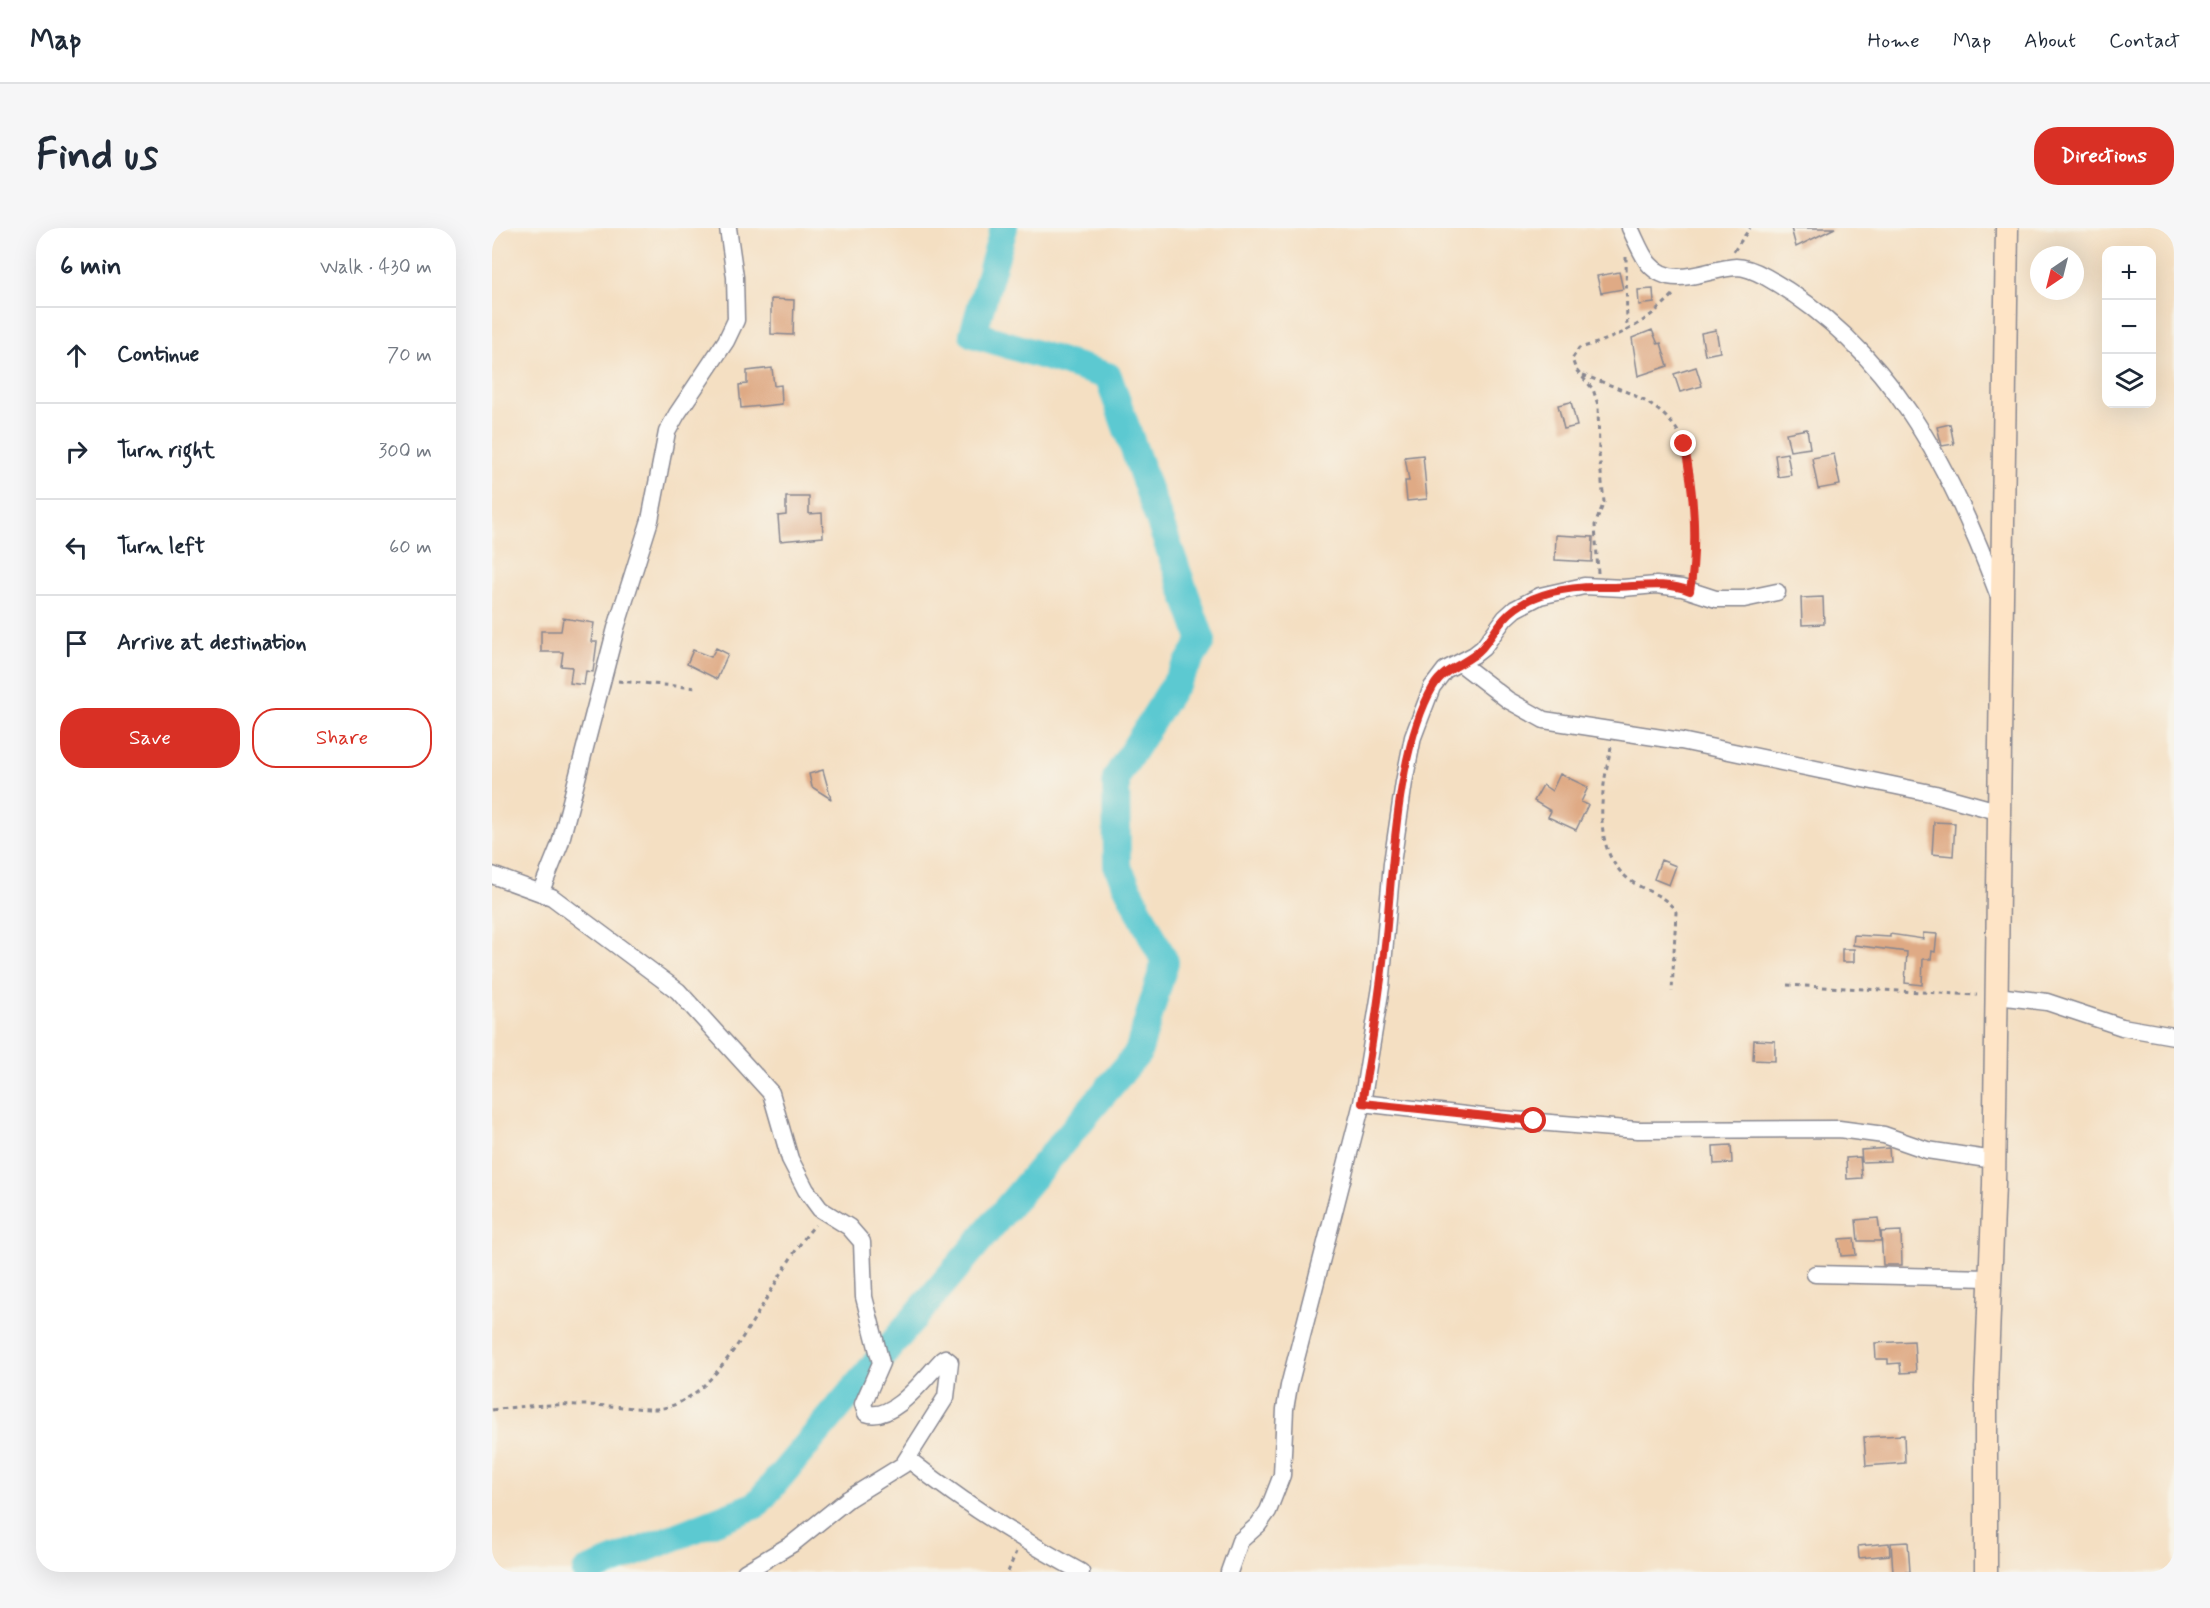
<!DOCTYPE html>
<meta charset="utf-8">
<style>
:root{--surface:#fff;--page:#f6f6f7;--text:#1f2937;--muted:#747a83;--line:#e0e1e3;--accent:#d93025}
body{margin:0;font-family:Mynerve,sans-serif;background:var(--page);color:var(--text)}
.controls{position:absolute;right:18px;top:18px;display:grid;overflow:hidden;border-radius:12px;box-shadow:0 6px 24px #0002}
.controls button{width:54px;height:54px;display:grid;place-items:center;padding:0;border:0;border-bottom:2px solid var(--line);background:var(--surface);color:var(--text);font:30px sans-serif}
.compass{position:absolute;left:1538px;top:18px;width:54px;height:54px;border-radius:50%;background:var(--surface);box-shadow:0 6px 24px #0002;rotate:215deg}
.stop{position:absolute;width:18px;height:18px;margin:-14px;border:4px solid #d93025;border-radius:50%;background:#fff}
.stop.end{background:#d93025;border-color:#fff;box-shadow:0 2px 6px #0008}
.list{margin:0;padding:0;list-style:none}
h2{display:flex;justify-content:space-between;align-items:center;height:78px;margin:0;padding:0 24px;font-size:26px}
h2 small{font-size:20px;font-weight:400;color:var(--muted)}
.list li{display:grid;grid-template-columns:39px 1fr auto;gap:18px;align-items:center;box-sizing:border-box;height:96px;padding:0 24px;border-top:2px solid var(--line)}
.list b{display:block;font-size:22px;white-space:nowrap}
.list em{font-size:20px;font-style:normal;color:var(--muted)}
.actions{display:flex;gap:12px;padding:18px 24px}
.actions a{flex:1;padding:14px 0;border:2px solid var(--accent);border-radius:24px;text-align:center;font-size:21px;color:var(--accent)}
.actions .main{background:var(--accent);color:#fff}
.icon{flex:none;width:33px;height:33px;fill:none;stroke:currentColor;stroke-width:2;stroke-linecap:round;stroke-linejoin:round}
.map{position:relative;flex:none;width:1682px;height:1344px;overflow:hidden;border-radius:24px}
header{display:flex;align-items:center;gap:36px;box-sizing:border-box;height:84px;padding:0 30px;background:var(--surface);border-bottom:2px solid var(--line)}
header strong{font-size:28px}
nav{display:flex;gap:33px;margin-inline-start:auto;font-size:21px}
.intro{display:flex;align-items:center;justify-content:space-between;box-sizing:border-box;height:144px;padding:0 36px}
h1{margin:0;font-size:42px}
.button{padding:15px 27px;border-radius:24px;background:var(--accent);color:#fff;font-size:21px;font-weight:700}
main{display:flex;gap:36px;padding:0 36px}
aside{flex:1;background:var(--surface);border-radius:24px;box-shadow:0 6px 24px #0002}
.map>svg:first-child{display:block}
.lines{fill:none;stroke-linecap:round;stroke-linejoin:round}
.river{stroke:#5cc9d1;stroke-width:28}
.building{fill:#dfaa85}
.minor-casing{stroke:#888790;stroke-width:19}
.secondary-casing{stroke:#888790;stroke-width:25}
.path{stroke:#888790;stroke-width:3;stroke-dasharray:4.5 4.5;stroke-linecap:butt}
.minor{stroke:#fff;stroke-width:16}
.secondary{stroke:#fee4c6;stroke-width:22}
.route{stroke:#d93025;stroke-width:8}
</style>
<header>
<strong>Map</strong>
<nav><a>Home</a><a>Map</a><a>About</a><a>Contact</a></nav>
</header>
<div class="intro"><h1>Find us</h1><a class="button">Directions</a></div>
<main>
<aside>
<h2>6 min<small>Walk · 430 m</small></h2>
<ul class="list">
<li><svg class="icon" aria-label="ahead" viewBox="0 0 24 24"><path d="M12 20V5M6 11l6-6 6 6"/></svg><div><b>Continue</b></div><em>70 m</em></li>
<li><svg class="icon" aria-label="right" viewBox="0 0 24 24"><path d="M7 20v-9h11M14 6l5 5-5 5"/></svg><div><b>Turn right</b></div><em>300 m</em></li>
<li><svg class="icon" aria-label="left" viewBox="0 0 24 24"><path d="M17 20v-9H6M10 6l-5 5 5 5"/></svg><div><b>Turn left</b></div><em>60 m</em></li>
<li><svg class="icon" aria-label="arrive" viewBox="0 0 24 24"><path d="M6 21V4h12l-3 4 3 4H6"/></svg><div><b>Arrive at destination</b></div></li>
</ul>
<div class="actions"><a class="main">Save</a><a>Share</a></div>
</aside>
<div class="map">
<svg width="1682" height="1344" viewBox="0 0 1682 1344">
<rect width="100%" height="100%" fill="#f7f3e8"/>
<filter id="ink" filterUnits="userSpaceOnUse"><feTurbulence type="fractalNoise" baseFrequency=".0167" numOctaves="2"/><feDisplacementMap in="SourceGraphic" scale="12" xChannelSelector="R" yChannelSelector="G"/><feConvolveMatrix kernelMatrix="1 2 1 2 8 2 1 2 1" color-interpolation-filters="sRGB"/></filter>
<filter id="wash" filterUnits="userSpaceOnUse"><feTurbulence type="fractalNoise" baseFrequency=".008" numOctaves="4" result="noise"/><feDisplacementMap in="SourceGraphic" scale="24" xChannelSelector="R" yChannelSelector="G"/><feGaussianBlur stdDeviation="1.35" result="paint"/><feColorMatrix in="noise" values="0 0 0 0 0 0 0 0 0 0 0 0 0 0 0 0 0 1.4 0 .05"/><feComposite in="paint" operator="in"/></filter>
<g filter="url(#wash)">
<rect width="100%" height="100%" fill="#f4dfc2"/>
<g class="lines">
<path class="river" d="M94,1344L264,1277L646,825L673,734L625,638L624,550L710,413L616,148L481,106L512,0"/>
</g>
<g id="blocks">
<path class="building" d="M1299,0H1343L1304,19Z
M1127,44L1131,61L1109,65L1105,48Z
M1161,61L1162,75L1147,77L1146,62Z
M279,71L302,72L301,107L279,106Z
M1160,102L1166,116L1169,115L1176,138L1146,148L1140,110Z
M1224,102L1228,124L1213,127L1209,105Z
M1204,139L1210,158L1188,164L1182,146Z
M280,140L282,158L289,157L290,176L249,180L247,157L255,156V143Z
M1079,174L1085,198L1072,201L1066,177Z
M1458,196L1462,216L1450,218L1445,199Z
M1315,201L1318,220L1298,223L1294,205Z
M1295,225L1299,247L1286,249L1283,227Z
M1342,226L1348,257L1326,261L1320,230Z
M931,227L935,271L915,273L913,253H917L913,229Z
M294,269H317V286L330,285L331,309L288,313L286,288L294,287Z
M1064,307L1101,309L1100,334L1063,332Z
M1331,369L1332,396L1310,397L1309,370Z
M71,390L102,395L99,414H105L101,444L94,443L92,457L78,455L80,439L69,438L71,424H49V403H69Z
M224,420L236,426L225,451L195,436L201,422L219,429Z
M331,542L339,571L320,559L317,546Z
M1068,546L1096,559L1089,574L1096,577L1084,602L1056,589L1059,583L1042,573L1051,557L1060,563Z
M1442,594L1463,595L1461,628L1440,626Z
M1169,632L1184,638L1177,657L1162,651Z
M1431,705L1445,706L1443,724L1440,723L1439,731H1431L1430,757L1413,755L1415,724L1361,717L1362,707L1398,709V706L1431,711Z
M1350,721H1362V734H1350Z
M1262,812L1283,813V833L1261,832Z
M1239,917L1240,935L1222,936L1221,918Z
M1397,920L1398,933L1370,934L1369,922Z
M1368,929L1370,950L1355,951L1354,930Z
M1386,990L1389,1013H1366L1364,992Z
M1409,1003L1410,1037H1391L1389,1004Z
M1362,1010L1364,1027L1349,1028L1347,1011Z
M1422,1113L1424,1144L1409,1145L1408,1135L1396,1136V1131H1384L1383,1115Z
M1412,1207L1413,1235L1374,1238L1372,1209Z
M1416,1314L1418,1344H1401L1399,1315Z
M1397,1315L1398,1327L1367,1330L1366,1318Z"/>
</g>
</g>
<g filter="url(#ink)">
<use href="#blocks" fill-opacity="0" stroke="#888790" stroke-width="1.5"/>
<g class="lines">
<defs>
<path id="minor" d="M1138,0C1144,12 1149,26 1157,36C1180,63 1217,40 1244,39C1255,39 1265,44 1274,49C1398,119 1458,238 1506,366
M968,435L1016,472L1052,492L1189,513L1443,566L1505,583
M0,647L60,669L186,763L279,865L298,931L314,962L328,981L357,999L370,1014L372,1069L389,1135L371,1176L374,1185C401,1195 434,1148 450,1132L453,1130L458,1134L454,1169L411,1237L356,1271L300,1316L253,1344
M49,663L68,616L124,400L158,292L175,204L185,186L234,113L244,92L243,49L236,0
M1505,768L1555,774L1630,799L1682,808
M870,875L1008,891L1146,902L1347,901L1392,907L1435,922L1502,932
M1323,1046L1497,1050
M416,1231C470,1274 528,1311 589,1344
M737,1344L748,1313L766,1297L776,1283L790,1247L793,1181L797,1158L870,875L889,759L900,635L912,554L921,509L940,459L953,442L982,427L991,420L1013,390L1023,381L1048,368L1092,358L1131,360L1164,357L1190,360L1224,371H1252L1285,364"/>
<path id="secondary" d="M1494,1344V1159L1502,957L1515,0"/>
</defs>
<use href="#minor" class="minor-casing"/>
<use href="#secondary" class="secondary-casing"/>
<path class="path" d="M1242,23L1258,0
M1134,29L1135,103
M1091,147C1123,159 1164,171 1185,202C1206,234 1203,309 1201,346
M1106,345L1103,297L1112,274L1107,226L1106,177L1101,161L1084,142L1080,131L1087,120C1127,110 1154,95 1183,65
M126,453L206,460
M1119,519C1110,561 1097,623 1139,653C1154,664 1174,667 1184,684L1180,764
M1295,757L1485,767
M0,1182C39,1176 79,1176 118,1178C133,1179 148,1181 164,1181C234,1176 279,1045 323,997
M516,1344L524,1324"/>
<use href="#minor" class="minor"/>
<use href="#secondary" class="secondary"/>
</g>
</g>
<g class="lines" filter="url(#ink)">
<path class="route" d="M1042,893L870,875C880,819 888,764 894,708C901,635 905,521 941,459C953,438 975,437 990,420C998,411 1004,400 1012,391C1035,364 1079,358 1113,359C1141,360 1172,352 1198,363C1206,316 1202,262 1192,216"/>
</g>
</svg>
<div class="controls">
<button>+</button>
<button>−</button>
<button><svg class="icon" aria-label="layers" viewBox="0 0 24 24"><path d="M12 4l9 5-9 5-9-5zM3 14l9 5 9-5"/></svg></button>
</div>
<svg class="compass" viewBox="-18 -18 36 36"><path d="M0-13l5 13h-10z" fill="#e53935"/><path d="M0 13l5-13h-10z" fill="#747a83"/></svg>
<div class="stop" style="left:1042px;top:893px"></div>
<div class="stop end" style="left:1192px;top:216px"></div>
</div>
</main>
